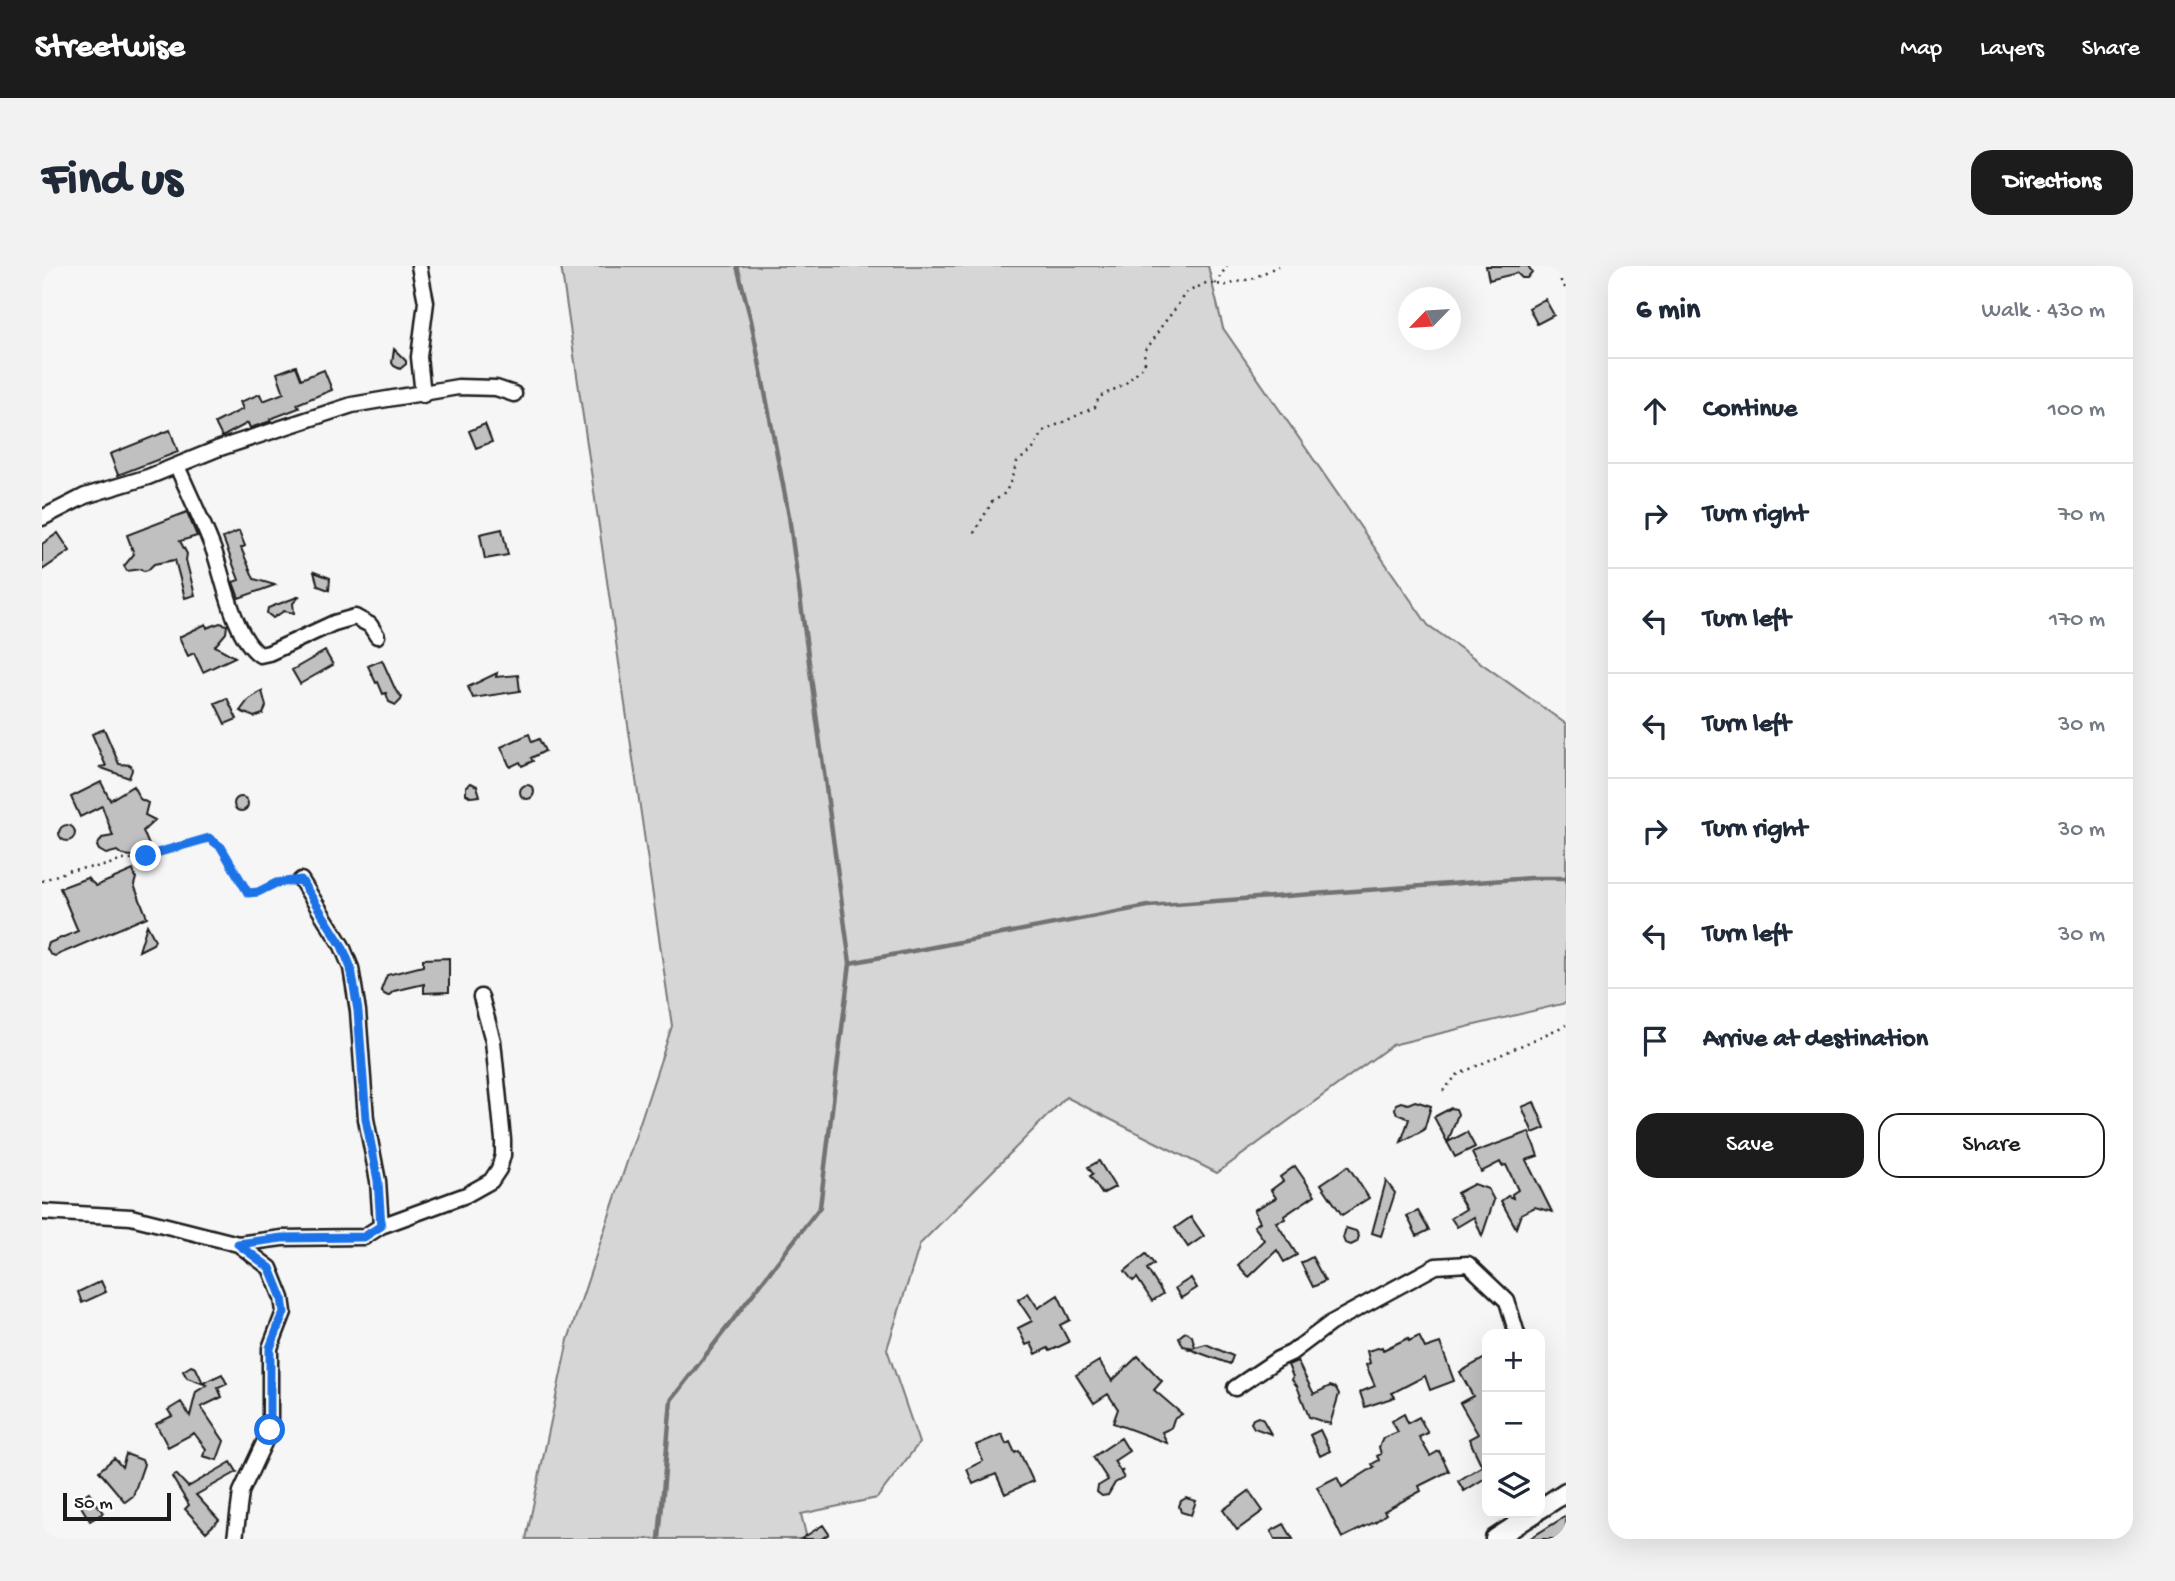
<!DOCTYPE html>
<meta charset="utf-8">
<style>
:root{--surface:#fff;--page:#f2f2f3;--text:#1f2937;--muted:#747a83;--line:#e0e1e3;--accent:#1c1c1c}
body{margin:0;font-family:"Gochi Hand",sans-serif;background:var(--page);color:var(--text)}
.controls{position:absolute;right:21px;bottom:21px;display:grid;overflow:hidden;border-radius:14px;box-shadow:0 7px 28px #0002}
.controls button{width:63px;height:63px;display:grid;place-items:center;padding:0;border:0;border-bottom:2px solid var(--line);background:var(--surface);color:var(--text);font:35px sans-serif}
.compass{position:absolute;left:1356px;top:21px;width:63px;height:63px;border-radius:50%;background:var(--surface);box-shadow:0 7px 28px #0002;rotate:245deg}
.scale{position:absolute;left:21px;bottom:18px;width:108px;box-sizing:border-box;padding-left:7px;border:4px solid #1c1c1c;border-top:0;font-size:19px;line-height:24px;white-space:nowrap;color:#1c1c1c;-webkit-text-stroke:5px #fff;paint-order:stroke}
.stop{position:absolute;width:21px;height:21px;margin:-16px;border:5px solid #1a73e8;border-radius:50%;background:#fff}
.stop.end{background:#1a73e8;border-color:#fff;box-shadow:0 2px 7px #0008}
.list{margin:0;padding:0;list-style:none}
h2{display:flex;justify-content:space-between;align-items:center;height:91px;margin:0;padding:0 28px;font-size:30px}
h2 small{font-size:23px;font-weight:400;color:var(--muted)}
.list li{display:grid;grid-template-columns:46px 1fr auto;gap:21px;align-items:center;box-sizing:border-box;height:105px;padding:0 28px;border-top:2px solid var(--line)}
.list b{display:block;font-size:26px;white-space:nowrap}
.list em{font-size:23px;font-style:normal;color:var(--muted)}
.actions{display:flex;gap:14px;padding:21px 28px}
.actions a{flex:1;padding:16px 0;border:2px solid var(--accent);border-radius:21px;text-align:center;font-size:24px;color:var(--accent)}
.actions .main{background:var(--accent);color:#fff}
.icon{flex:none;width:38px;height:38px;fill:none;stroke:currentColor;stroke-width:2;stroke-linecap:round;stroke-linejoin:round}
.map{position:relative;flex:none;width:1524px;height:1273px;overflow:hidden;border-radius:21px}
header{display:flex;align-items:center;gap:42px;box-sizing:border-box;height:98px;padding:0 35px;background:var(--accent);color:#fff}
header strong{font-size:33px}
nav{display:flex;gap:38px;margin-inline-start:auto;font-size:24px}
.intro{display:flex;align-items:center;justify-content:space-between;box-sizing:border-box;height:168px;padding:0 42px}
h1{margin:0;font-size:49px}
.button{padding:18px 32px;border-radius:21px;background:var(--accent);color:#fff;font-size:24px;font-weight:700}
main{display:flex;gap:42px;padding:0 42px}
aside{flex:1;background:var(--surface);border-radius:21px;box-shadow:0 7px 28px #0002}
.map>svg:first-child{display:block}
.green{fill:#d6d6d6;stroke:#797979;stroke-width:2}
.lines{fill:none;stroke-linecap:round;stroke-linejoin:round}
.stream{stroke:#727272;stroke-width:4.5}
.building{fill:#c0c0c0;stroke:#1c1c1c;stroke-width:2}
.minor-casing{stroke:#1c1c1c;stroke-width:19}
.major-casing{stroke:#1c1c1c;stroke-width:23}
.path{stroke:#1c1c1c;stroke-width:2.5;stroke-dasharray:2 5;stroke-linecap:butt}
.minor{stroke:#fff;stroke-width:14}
.major{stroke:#fff;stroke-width:18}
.route{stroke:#1a73e8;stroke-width:9}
</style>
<header>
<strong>Streetwise</strong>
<nav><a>Map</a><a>Layers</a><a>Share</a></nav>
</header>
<div class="intro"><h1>Find us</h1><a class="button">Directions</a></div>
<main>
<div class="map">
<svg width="1524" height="1273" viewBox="0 0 1524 1273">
<rect width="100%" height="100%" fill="#f6f6f6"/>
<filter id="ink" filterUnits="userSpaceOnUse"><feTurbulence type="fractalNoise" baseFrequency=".0143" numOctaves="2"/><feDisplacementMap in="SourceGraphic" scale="14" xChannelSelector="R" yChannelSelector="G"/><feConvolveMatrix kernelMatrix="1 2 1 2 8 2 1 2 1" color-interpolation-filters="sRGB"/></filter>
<g filter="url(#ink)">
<path class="green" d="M519,0H1166L1181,62L1386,359L1524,458V737L1350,779L1175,907L1024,831L878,978L845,1083L877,1177L835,1232L759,1248L765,1273H484L526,1074L630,760Z"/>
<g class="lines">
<path class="stream" d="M808,697L1106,640L1489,612H1524
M617,1273L629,1134L778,941L808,697L747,250L709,54L695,0"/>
</g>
<path class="building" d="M1444,0H1486L1490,6L1485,12H1480L1475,7L1447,14Z
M1503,33L1512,49L1495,58L1487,42Z
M352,83L364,95V98L358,103L352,100L350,97Z
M254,100L259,113L282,104L290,124L255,138L257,142L228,153L229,155L208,162L206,157L180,171L173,157L201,143L198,136L218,128L221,135L242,127L235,107Z
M443,158L450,176L434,182L427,165Z
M128,164L136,186L76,209L68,188Z
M145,246L155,270L138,275L145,288L144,294L153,329L143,332L133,294L112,298L106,304L101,305L99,303L85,305L82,300L92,288L85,269Z
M460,263L466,289L443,293L438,268Z
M197,265L203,280L199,282L212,313L233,319L197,332L191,316L197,314L181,272Z
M16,267L28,285L0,304V278Z
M272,306L288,312L287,324L276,320Z
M258,330L251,337L252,347L242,345L231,352L225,347L226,342Z
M178,357L185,359L184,367L173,380L193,391L161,406L152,387L146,390L137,371L164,358L165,362Z
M283,385L291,399L258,418L250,404Z
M340,394L354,425L360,431L359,434L354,439L347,436L344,427L341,428L336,416L334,417L326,400Z
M455,407L454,411L476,409L478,425L431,432L426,421Z
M220,425L224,440L221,448L212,451L198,445L207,433Z
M185,432L195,453L183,458L173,437Z
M62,463L77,498L89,499L90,504L87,512L57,501L64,500L50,468Z
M487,468L490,476L497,473L503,485L489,492L491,495L480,500L478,496L468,501L459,481Z
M59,516L68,534L91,520L98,533L106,537L103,549L113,554L101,565L109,584L102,591L80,589L75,585L64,588L57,584L55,580L60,572L71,570L60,540L38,551L29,531Z
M429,517L435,520L438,530L429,531L424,528V521Z
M478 526a7 7 0 1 1 14 0a7 7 0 1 1-14 0Z
M192 538a7 7 0 1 1 14 0a7 7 0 1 1-14 0Z
M17 567a8 8 0 1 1 16 0a8 8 0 1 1-16 0Z
M91,604L94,612L92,619L105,651L13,690L8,688L5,683L7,677L36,665L18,622L45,612L54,620Z
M105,659L113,674L111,678L97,685Z
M407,692V726L382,727V718L352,725L346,730L342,728L339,724L345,709L381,700V693Z
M1373,835L1389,840L1382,864L1359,876L1367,853L1355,848L1353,843L1354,838L1359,836L1366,838Z
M1492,836L1503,862L1491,867L1480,841Z
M1409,842L1414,843L1416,848L1406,876L1425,866L1433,881L1413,891L1392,851Z
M1487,866L1496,890L1484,894L1510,946L1493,941L1479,948L1474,962L1459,935L1466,930L1471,932L1470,928L1476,924L1464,899L1460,900L1458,896L1439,906L1430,887Z
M1057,895L1073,921L1060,928L1048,910L1051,908L1046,901Z
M1253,900L1273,929L1242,950L1243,953L1234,956L1255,989L1242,996L1235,984L1207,1011L1196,999L1222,974L1212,960L1218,956L1212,944L1234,932L1229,924L1241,915L1238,911Z
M1306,900L1327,932L1300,949L1279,918Z
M1344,915L1353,927L1339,970L1330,967Z
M1432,918L1446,923L1452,934L1440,970L1432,951L1415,961L1409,952L1424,943L1415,927Z
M1376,945L1387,964L1375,970L1365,950Z
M1149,951L1162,970L1146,981L1133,962Z
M1304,962L1314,965L1317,970L1315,976L1309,979L1303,977L1301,972Z
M1104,988L1112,998L1105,1003L1121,1028L1110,1035L1095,1012L1091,1015L1083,1005Z
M1270,991L1283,1015L1271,1021L1259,997Z
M1149,1012L1155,1022L1139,1032L1133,1022Z
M59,1015L64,1026L40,1037L36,1026Z
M986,1027L996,1042L1016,1029L1028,1054L1018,1059L1027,1076L1008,1085L1006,1082L994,1088L989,1077L984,1079L976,1062L990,1055L976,1034Z
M1145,1066L1150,1070L1153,1081L1164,1078L1191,1090L1188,1098L1147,1083L1152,1082L1141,1080L1137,1071L1142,1067Z
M1377,1070L1383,1082L1398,1077L1412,1115L1388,1124L1383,1110L1350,1127L1353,1131L1323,1141L1318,1126L1333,1120L1324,1099L1328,1097L1325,1085L1340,1081L1341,1084L1366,1072L1367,1075Z
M1096,1090L1120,1115L1112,1124L1140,1148L1132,1153L1129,1162L1120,1166L1125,1177L1071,1157L1076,1143L1066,1128L1052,1137L1034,1109L1057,1095L1070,1115Z
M1445,1091V1211L1422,1225L1416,1215L1440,1200L1427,1173L1436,1168L1418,1137L1431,1130L1418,1106Z
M1255,1095L1272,1128L1288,1120L1294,1122L1297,1128L1288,1158L1267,1151L1255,1120L1250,1114L1251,1111L1246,1099Z
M149,1100L154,1102L161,1117L180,1108L185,1118L176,1122L180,1131L159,1141L182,1175L175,1194L161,1190L164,1183L152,1167L126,1181L114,1158L130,1150L126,1144L139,1136L148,1150L154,1126L165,1119L145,1112L141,1105Z
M1362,1148L1366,1157L1377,1151L1386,1167L1377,1171L1388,1190L1397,1185L1407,1205L1377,1220L1379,1225L1342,1245L1344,1248L1333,1256L1300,1272L1275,1221L1295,1211L1300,1221L1332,1201L1330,1198L1337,1194L1335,1190L1339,1188L1337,1181L1341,1172L1356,1166L1350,1155Z
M1216,1151L1220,1152L1229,1168L1212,1162L1209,1157L1211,1153Z
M1278,1164L1288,1185L1278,1190L1268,1169Z
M960,1168L964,1178L968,1176L973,1187L977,1185L991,1215L963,1228L954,1208L931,1218L925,1203L941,1195L934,1179Z
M1079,1172L1087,1185L1072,1195L1079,1206L1081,1204L1079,1207L1082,1212L1073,1217L1066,1229L1060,1230L1055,1226L1056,1220L1066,1214L1051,1191Z
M84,1188L100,1194L102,1198L91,1230L83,1236L57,1205L72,1192L80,1201Z
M189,1196L195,1206L154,1229L177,1254L164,1266L143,1243L147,1239L130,1211L134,1208L146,1221Z
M1207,1225L1221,1245L1195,1264L1181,1244Z
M47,1226L61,1247L48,1255L35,1234Z
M1144,1232L1154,1235L1149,1249L1139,1246L1137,1240L1139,1235Z
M1524,1250V1273H1487Z
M1242,1258L1251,1273H1233L1229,1265Z
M781,1259L787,1268L779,1273H759Z"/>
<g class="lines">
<defs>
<path id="minor" d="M377,0L384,36L377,91L381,129
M135,200C147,228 161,256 172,285C182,314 192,371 218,389L227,387L292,357L313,351L328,359L335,370
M0,252L43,230L106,211L175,183L310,139L416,121L454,122L472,128
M259,614L300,680L309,702L316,745L324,853L336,915L339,960
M0,946L89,951L149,966L196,978L228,1002L240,1032L242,1046L228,1082V1164L199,1226L193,1273
M196,978L240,972L322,971L339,960L424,929L449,915L457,903L461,889V874L451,775L439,731
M1193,1122L1236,1093L1249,1087L1289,1057L1394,1000L1426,998L1465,1035L1475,1068"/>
<path id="major" d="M1498,1243L1524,1226
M1453,1273L1493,1247"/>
</defs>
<use href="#minor" class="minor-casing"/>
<use href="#major" class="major-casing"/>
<path class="path" d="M1519,0V15L1524,23
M1173,18L1185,0
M932,267L950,236L961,229L967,220L975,196L991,183L1002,165L1053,141L1057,131L1083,118L1103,98L1102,84C1111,77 1113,70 1119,61C1127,50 1136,41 1142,28L1164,17L1184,19L1212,12L1236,0
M0,615L28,604L61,600L81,594L104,591L167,572L179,581L206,627C220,626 231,617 245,616
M1401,825L1415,809L1524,759"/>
<use href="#minor" class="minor"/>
<use href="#major" class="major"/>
</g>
</g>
<g class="lines" filter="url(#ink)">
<path class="route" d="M104,590L167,572L179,581L206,627L216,626L234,617L259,614L300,680L309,702L316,745L324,853L336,915L339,960L322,971L240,972L196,978L228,1002L240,1032L242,1046L228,1082V1164"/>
</g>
</svg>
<div class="controls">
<button>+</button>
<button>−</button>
<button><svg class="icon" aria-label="layers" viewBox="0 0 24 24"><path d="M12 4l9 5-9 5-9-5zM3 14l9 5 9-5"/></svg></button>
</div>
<svg class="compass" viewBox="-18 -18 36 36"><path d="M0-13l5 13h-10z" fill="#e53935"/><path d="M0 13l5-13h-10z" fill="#747a83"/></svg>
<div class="scale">50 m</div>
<div class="stop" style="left:228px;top:1164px"></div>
<div class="stop end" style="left:104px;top:590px"></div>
</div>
<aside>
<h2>6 min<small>Walk · 430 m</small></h2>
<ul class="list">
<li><svg class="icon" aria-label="ahead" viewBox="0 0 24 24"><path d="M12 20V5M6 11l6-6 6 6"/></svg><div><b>Continue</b></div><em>100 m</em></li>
<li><svg class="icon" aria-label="right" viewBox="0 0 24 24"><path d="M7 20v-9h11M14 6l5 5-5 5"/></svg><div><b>Turn right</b></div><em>70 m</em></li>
<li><svg class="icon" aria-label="left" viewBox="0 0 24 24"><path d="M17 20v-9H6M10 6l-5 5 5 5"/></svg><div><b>Turn left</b></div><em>170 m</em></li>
<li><svg class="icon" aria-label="left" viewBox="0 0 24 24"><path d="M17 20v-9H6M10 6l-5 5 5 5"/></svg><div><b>Turn left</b></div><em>30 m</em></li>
<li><svg class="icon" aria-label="right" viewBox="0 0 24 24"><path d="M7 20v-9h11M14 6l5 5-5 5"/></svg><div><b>Turn right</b></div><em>30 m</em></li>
<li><svg class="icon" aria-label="left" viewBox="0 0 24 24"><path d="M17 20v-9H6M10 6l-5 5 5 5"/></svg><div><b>Turn left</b></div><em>30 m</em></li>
<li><svg class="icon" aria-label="arrive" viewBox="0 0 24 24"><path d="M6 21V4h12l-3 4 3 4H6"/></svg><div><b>Arrive at destination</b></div></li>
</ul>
<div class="actions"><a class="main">Save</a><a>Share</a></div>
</aside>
</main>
